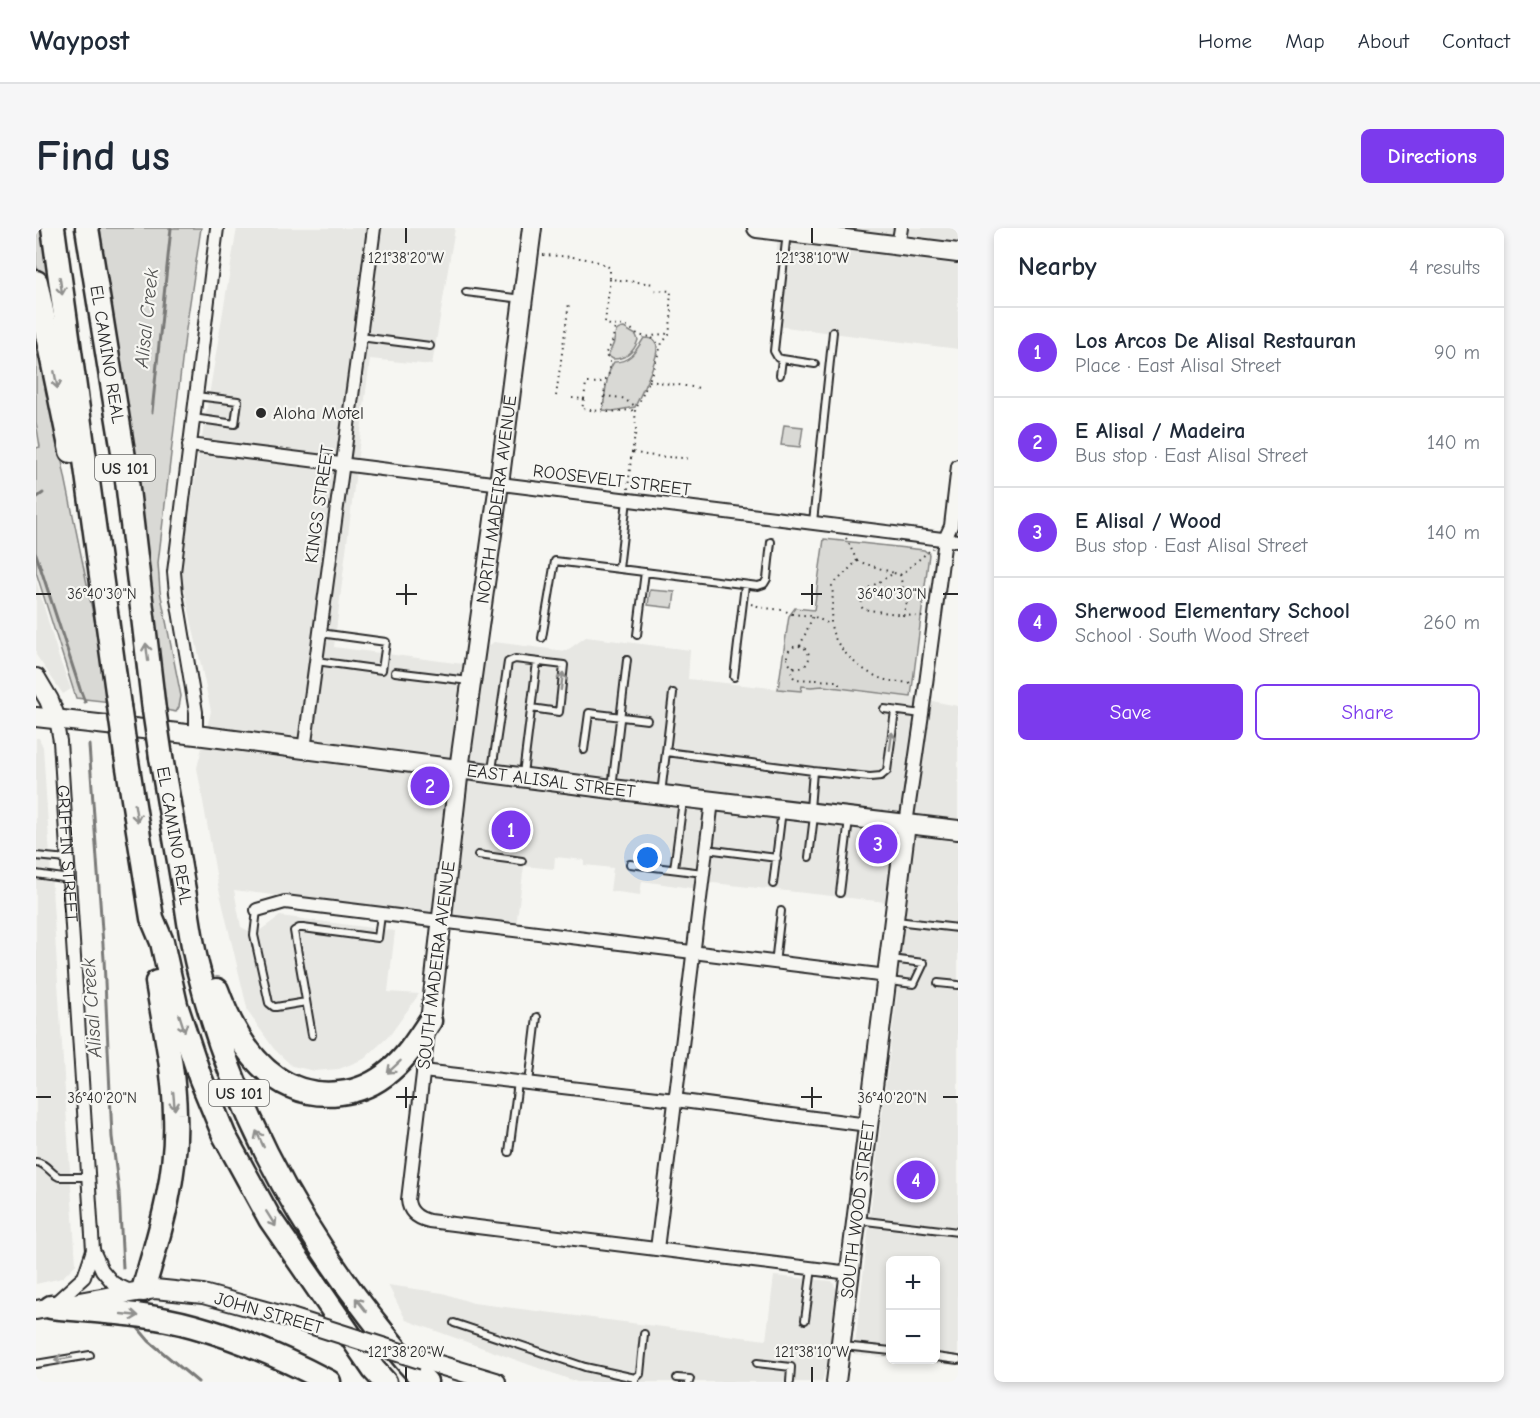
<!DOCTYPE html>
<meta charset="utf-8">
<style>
:root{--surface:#fff;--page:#f6f6f7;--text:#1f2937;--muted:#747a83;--line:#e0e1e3;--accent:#7c3aed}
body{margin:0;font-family:"Comic Neue",sans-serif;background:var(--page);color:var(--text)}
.controls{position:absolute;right:18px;bottom:18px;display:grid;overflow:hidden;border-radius:9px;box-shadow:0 3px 9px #0003}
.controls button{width:54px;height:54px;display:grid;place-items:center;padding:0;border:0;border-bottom:2px solid var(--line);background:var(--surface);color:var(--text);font:30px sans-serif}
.you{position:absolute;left:612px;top:630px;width:21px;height:21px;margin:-15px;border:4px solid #fff;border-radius:50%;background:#1a73e8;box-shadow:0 0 0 9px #1a73e833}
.badge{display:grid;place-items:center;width:39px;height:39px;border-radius:50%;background:var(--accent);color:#fff;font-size:20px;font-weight:700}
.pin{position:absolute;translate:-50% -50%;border:3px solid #fff;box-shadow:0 2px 6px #0006}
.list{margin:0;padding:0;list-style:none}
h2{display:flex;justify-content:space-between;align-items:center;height:78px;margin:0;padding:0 24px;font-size:26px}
h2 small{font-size:20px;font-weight:400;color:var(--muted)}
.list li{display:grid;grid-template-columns:39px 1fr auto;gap:18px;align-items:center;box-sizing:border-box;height:90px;padding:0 24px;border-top:2px solid var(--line)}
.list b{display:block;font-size:22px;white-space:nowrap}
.list p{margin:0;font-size:20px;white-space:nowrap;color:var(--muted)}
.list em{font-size:20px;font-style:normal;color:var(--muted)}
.actions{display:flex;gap:12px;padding:18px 24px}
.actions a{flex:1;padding:14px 0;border:2px solid var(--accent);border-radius:9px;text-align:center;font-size:21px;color:var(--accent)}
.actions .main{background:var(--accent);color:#fff}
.map{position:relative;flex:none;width:922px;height:1154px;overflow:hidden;border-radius:9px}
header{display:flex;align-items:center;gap:36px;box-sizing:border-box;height:84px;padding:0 30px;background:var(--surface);border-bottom:2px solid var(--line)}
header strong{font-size:28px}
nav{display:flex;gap:33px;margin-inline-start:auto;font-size:21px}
.intro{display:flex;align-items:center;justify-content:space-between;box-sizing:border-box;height:144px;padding:0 36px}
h1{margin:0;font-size:42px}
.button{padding:15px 27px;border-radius:9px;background:var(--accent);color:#fff;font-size:21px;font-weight:700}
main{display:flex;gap:36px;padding:0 36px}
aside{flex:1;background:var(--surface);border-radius:9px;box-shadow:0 3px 9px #0003}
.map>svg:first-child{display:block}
.built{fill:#e7e7e3}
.green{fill:#d9d9d5;stroke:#828280;stroke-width:1.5}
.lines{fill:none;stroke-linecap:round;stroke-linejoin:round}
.stream{stroke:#7a7a78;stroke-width:3}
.lane-casing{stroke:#2b2b2b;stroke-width:10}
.street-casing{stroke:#2b2b2b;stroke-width:16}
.secondary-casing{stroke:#2b2b2b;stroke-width:22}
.highway-casing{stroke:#2b2b2b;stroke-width:27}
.path{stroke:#2b2b2b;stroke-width:2;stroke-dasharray:1.5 4.5;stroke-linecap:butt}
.lane{stroke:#f6f6f2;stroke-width:6}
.street{stroke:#f6f6f2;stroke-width:12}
.secondary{stroke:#f6f6f2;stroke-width:18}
.highway{stroke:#f6f6f2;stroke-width:22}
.secondary-bridge-casing{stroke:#2b2b2b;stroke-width:22;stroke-linecap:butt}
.highway-bridge-casing{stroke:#2b2b2b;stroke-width:27;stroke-linecap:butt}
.secondary-bridge{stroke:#f6f6f2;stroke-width:18}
.highway-bridge{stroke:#f6f6f2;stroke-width:22}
.oneway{stroke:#90908e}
.ticks{fill:none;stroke:#2b2b2b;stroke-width:2}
.poi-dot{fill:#2b2b2b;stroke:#f6f6f2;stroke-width:2}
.labels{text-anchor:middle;stroke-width:4.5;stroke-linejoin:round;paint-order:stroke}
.shield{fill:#f6f6f2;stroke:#686867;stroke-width:1.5}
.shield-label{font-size:16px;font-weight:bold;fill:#2b2b2b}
.street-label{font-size:18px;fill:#2b2b2b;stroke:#f6f6f2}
.poi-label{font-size:18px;fill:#2b2b2b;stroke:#f6f6f2;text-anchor:start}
.water-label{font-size:20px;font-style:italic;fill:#525251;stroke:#f6f6f2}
.ticks-label{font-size:15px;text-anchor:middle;fill:#2b2b2b;stroke:#f6f6f2;stroke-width:4.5;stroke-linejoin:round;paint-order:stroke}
</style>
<header>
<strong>Waypost</strong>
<nav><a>Home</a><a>Map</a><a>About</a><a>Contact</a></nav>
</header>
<div class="intro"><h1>Find us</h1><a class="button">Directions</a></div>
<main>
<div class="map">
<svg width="922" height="1154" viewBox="0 0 922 1154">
<rect width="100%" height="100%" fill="#f6f6f2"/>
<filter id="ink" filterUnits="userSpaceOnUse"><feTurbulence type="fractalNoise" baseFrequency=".0167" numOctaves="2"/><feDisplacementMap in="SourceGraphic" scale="12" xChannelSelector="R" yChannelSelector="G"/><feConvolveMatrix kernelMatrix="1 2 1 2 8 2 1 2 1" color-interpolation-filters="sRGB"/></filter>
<g filter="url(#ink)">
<path class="built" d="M201,0H419L396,137L334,131L298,419L427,436L458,414L530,423L550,409L654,422L652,451L764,463L765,458L775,459L787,458L875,469L922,478V1138L868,1132H900V1032H855L854,1130L818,1126L843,911L861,766L868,676L677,655L662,661L606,653L604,667L574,663L577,640L548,637V632L519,629L518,641L488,638L480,698L198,662L205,699L219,706L244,688L359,703L352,764L383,766L354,807L328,831L303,841L279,843L256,838L238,821L212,784L182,657L161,540L175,483L144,341Z
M743,0H922V121L741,98V18Z
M0,352L23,430L35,461L27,466L0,427Z
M0,510H3L7,519L40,1036L26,1050L0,1056Z
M738,1048L796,1053L801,1062L796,1118L786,1154H541L370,1092L352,1057L407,1065L437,1075L730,1112Z"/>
<path class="green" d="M0,0H5L23,112L17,114L0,36Z
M64,0H165L149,108L122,335L124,363L145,468L143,479L140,484L130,482Z
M588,100L600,107L602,112C598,124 590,131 577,131L572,128C573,125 575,122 576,119C581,111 575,101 588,100Z
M0,106L75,474L40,470L0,344V220L4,219L0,194Z
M608,110C613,110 617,110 620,115C626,126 604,167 599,179L577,183L567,182C569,168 570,145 578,134C595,134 600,122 608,110Z
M748,197L767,199L764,219L745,217Z
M788,311L888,322L893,326L875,469L787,458L775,459L766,458L765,463L742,461L753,388L759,380L778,382Z
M614,362L639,364L637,380L612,377Z"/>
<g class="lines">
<path class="stream" d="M116,184L135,0
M0,270L7,265
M0,326L44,461L49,474
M53,517L68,731L76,909L83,964L87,1040
M102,1100L113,1113L162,1154"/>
<defs>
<path id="lane" d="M751,4L738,123L742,130L746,131L779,136
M430,64L486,71
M324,109L394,118
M744,147L746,131
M157,190L199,196L202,173L160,168
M777,294L797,104
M583,341L591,272
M601,407L609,344
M506,410L519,333L722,358L728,356L731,351L735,314
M280,433L346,442L350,414L284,405
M359,444L433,453
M698,449L709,357
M848,481L886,486
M548,522L553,485L611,492
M630,524L777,543L834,549L845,548L851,543L859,483
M456,542L472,434L479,431L528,437L523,484L495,480
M487,546L501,434
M576,560L591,432
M625,566L637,465
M774,581L777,543
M670,621L741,630
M442,627L486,633
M0,628L31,631
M773,629L778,588
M594,636L667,645
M638,641L647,573
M0,646L33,651
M737,656L746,582
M804,665L813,591
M221,682L218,707L233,775L238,779H240L270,774
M860,693L922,700
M739,736L745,683
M853,753L878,756L888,735L854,731
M902,755L922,757
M276,807L258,703L263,700H267L342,710L345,687
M493,855L501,789
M473,924L482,854
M0,934C10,935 14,945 23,949H53
M821,992L922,1004
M769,1092L776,1040
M418,1095L549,1139L599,1150
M807,1118L855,1123
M900,1129L922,1132
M721,1135L755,1139L754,1154
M0,1136L54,1127
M641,1150L654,1151L653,1154
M599,1154V1150L604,1146L608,1106"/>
<g id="street">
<path d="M862,18L865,0"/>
<path d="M153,217L922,313"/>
<path id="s1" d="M20,491L24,513L57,1022L66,1042L77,1055L96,1064"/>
<path d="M160,507V484L140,365L138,344L181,0"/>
<path d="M268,522L324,109L338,0"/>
<path d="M870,596L886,486L909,311L915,298L922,238"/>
<path d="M221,682L249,674L851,748"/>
<path d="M392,804L372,972C373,984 381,990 393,993L814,1045"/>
<path d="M387,843L639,872L832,897"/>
<path d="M621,1021L676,573"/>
<path d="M17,1077L48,1049L57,1022"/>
</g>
<g id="secondary">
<path d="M721,0L922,25"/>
<path d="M0,450L13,472L20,491"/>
<path id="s2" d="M0,489L160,507L576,561L922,602"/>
<path id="s3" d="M394,793L423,541L463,256L496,0"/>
<path d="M0,1082L81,1067L119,1061L167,1066L255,1090"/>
<path d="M387,1132L460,1154"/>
<path id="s4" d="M800,1154L870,596"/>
</g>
<g id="highway">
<path d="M17,0L83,478"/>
<path id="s5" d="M51,0L89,236L118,482"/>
<path d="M0,54L35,223"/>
<path d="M90,527L116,690L126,714L140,777L164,849L188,907L234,991L338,1142L349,1154"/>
<path id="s6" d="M125,529C133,575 141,622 149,668C153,693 156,719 163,744C194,869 255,987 334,1088C352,1111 369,1134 390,1154"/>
<path d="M181,762C201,817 237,873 304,865C322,863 340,855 354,843C371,829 382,811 394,793"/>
<path d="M107,1062C124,1005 142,947 139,886C138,842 128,798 121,754"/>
<path d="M15,1079C62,1084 111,1085 157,1098C204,1111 250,1131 293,1154"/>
</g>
</defs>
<use href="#lane" class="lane-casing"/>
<use href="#street" class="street-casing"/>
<use href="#secondary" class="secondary-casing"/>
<use href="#highway" class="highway-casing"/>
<path class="path" d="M507,27C525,28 560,29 574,40V51L619,56
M574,51L569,95C577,99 582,97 589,98C596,100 600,107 607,108C616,110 623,105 632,106
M616,110L620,113L623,119
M613,153L664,160
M520,168L533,75
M568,168L586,170L601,179
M536,170L548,171L546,181L572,184L595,182L599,183
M548,171L550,155C568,155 574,154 574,134L569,126L576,115L579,99
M566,182L570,152
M597,224C618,230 633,228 655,231
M592,261L595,230L600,202L599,183L613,153L626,115L633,107L636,82L634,78L635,63L618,62
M810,310L821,333L796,358C798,370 795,382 795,395C796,419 825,443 846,451C856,454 868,454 878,455
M821,333L858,345
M858,345L864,347L868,365L872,371L867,387L827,381L825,378L828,363Z
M864,347L897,320
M715,376L728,380L747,382L756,386L777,388L795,397
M867,387L887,389
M764,418L777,388
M751 429a11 11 0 1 1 22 0a11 11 0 1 1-22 0Z
M758,438L755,446L759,451L800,453L803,455V460"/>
<use href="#lane" class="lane"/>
<use href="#street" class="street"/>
<use href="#secondary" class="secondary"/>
<use href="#highway" class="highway"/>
<defs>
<path id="secondary-bridge" d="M255,1090L387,1132"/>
<path id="highway-bridge" d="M83,478L90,527
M118,482L125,529"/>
</defs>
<use href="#secondary-bridge" class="secondary-bridge-casing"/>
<use href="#highway-bridge" class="highway-bridge-casing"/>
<use href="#secondary-bridge" class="secondary-bridge"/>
<use href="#highway-bridge" class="highway-bridge"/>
</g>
<defs><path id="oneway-shaft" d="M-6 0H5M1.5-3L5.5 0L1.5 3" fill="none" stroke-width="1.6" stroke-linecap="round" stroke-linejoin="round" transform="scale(1.5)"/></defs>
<g class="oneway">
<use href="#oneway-shaft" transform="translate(25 58) rotate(82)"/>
<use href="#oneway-shaft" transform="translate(20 152) rotate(79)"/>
<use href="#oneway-shaft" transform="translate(111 424) rotate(-97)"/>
<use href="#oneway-shaft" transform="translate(526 453) rotate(-83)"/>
<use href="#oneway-shaft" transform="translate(855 513) rotate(-82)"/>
<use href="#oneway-shaft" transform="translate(100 585) rotate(81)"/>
<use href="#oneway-shaft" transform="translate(146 795) rotate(72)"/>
<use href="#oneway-shaft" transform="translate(358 839) rotate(137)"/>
<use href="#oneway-shaft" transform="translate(138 873) rotate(85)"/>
<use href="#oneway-shaft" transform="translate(224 911) rotate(-115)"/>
<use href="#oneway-shaft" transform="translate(235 991) rotate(58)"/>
<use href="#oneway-shaft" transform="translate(325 1077) rotate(-128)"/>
<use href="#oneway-shaft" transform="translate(94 1087) rotate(6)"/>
<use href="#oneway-shaft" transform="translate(27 1131) rotate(171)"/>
</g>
</g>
<path class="ticks" d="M370,0V15M776,0V15M370,356V377M776,356V377M0,366H15M360,366H381M765,366H786M907,366H922M370,859V880M776,859V880M0,869H15M360,869H381M765,869H786M907,869H922M370,1139V1154M776,1139V1154"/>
<circle class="poi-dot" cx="225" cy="185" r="6"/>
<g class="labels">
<g class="shield">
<rect x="59" y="227" width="60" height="26" rx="4.5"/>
<rect x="173" y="852" width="60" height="26" rx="4.5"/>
</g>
<g class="shield-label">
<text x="89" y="246">US 101</text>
<text x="203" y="871">US 101</text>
</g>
<g class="street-label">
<text dy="6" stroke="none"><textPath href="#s5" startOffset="128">EL CAMINO REAL</textPath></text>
<text transform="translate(576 252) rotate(7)" y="6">ROOSEVELT STREET</text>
<text dy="6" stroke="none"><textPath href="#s3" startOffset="526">NORTH MADEIRA AVENUE</textPath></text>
<text transform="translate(283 276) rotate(-82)" y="6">KINGS STREET</text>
<text dy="6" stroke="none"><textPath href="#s2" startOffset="519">EAST ALISAL STREET</textPath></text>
<text dy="6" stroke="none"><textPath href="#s6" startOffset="80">EL CAMINO REAL</textPath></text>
<text dy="6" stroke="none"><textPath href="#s1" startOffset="135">GRIFFIN STREET</textPath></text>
<text transform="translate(400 737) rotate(-83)" y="6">SOUTH MADEIRA AVENUE</text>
<text dy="6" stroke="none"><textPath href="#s4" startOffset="174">SOUTH WOOD STREET</textPath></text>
<text transform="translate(233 1085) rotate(16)" y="6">JOHN STREET</text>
</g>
<g class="poi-label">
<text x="237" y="191">Aloha Motel</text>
</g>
<g class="water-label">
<text transform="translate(110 90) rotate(-84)" y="7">Alisal Creek</text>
<text transform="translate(55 780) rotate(-94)" y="7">Alisal Creek</text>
</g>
</g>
<g class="ticks-label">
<text x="370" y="35">121°38'20"W</text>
<text x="776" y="35">121°38'10"W</text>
<text x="66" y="371">36°40'30"N</text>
<text x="856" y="371">36°40'30"N</text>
<text x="66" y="875">36°40'20"N</text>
<text x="856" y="875">36°40'20"N</text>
<text x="370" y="1129">121°38'20"W</text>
<text x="776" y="1129">121°38'10"W</text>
</g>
</svg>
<div class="controls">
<button>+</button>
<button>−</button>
</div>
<div class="you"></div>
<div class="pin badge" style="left:475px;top:602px">1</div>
<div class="pin badge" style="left:394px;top:558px">2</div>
<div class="pin badge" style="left:842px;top:616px">3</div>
<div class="pin badge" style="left:880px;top:952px">4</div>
</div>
<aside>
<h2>Nearby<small>4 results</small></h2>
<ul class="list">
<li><span class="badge">1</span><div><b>Los Arcos De Alisal Restauran</b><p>Place · East Alisal Street</p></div><em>90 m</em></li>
<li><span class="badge">2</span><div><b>E Alisal / Madeira</b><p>Bus stop · East Alisal Street</p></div><em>140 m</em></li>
<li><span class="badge">3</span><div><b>E Alisal / Wood</b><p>Bus stop · East Alisal Street</p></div><em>140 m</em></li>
<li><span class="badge">4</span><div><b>Sherwood Elementary School</b><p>School · South Wood Street</p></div><em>260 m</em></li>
</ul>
<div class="actions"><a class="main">Save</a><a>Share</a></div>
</aside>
</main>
